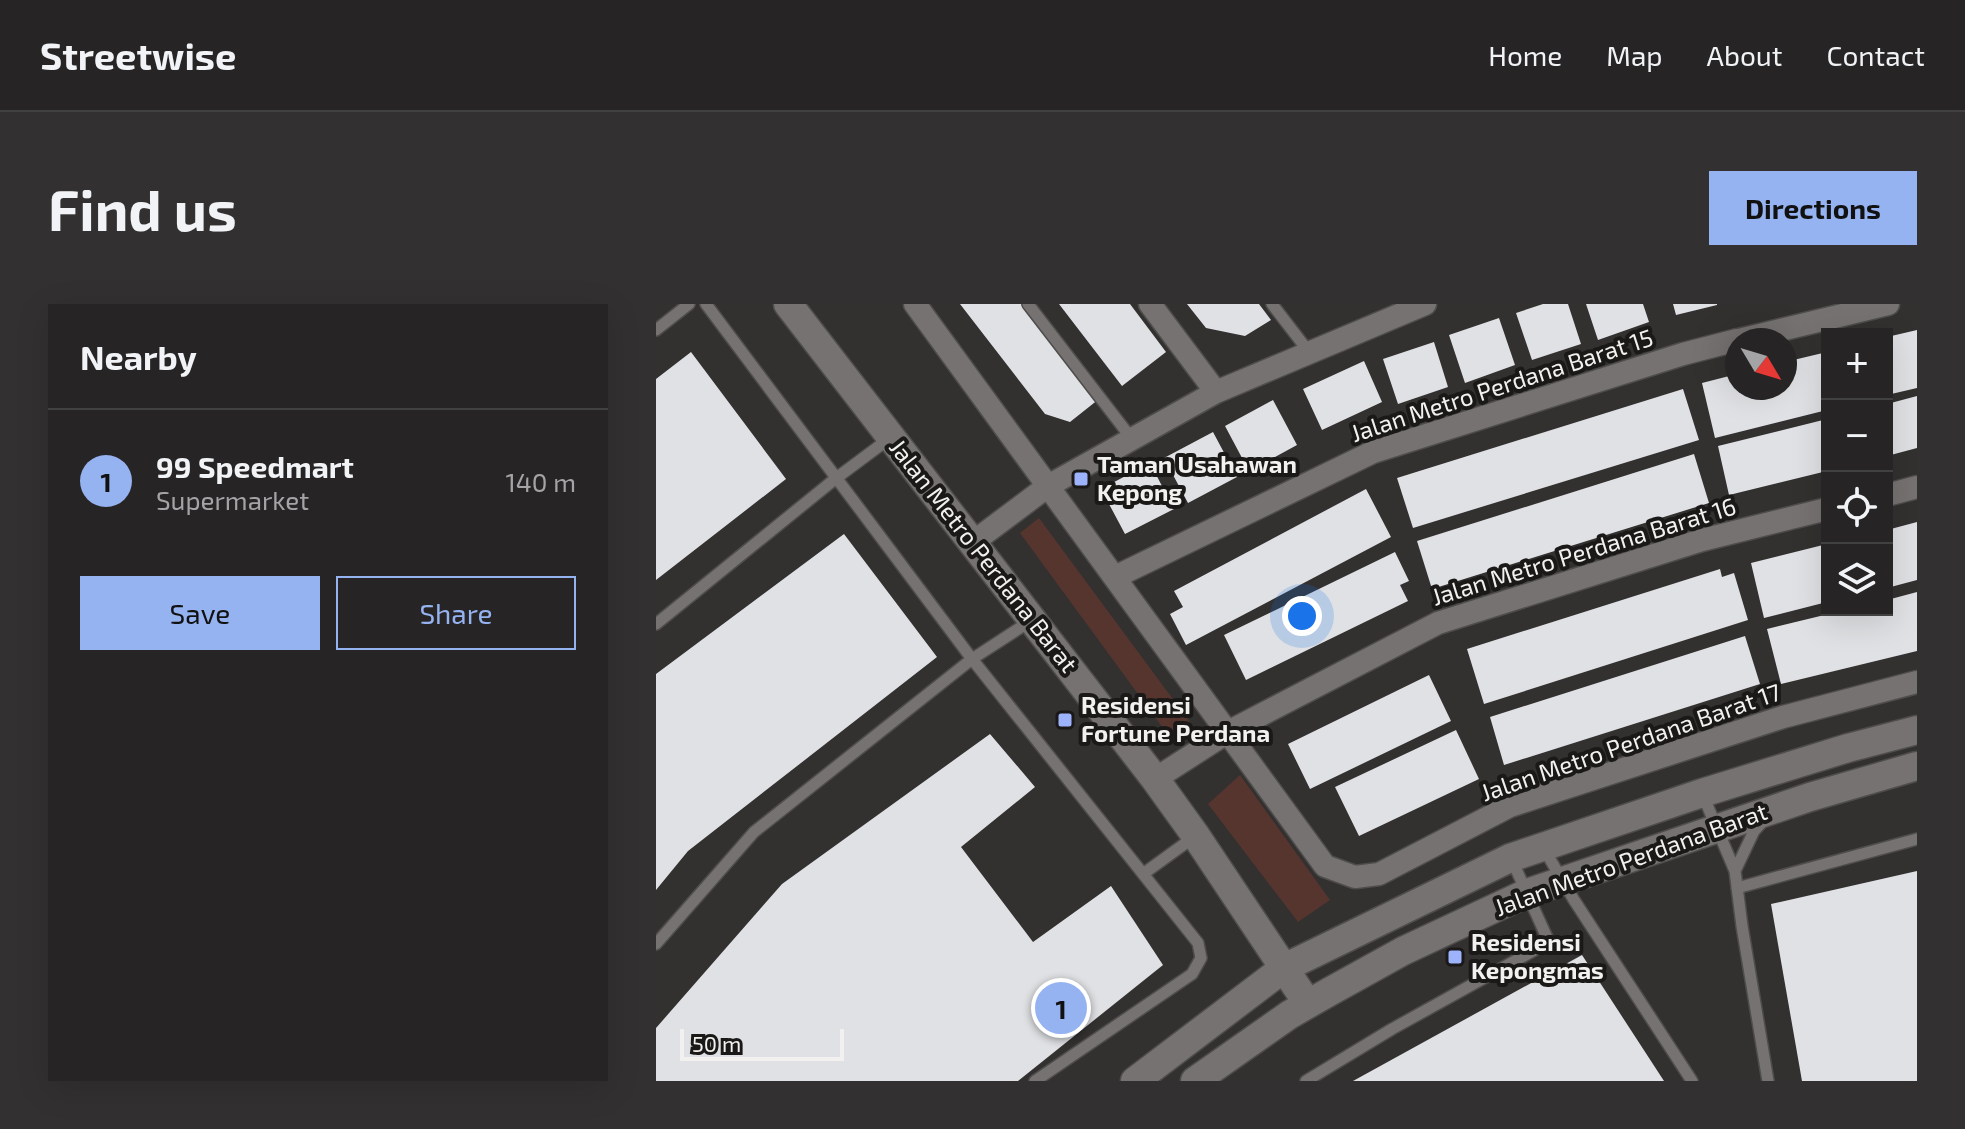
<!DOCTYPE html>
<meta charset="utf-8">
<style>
:root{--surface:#262424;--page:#323031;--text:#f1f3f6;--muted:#a4a4a6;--line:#424141;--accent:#95b2f1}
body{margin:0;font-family:"Exo 2",sans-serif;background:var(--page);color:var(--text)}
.controls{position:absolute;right:24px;top:24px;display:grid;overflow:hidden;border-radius:0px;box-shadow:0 8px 32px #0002}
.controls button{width:72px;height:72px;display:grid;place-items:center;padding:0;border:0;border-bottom:2px solid var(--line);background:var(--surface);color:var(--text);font:40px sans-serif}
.compass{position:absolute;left:1069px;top:24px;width:72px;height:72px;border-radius:50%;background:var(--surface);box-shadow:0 8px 32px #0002;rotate:128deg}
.scale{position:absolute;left:24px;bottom:20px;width:164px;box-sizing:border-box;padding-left:8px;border:4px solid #f3f1f0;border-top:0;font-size:22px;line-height:28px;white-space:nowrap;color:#f3f1f0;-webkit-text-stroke:6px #1a1918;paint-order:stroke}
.you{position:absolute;left:646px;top:312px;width:28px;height:28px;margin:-20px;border:6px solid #fff;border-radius:50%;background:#1a73e8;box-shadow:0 0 0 12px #1a73e833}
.badge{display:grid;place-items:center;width:52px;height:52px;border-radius:50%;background:var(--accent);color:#111;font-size:26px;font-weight:700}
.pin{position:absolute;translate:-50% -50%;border:4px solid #fff;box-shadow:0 2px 8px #0006}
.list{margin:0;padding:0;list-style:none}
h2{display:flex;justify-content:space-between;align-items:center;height:104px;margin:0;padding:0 32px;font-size:34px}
h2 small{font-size:26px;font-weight:400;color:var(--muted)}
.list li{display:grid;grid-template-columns:52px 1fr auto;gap:24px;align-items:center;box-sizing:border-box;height:144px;padding:0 32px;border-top:2px solid var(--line)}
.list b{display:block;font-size:30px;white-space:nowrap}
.list p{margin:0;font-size:26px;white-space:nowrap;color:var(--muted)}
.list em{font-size:26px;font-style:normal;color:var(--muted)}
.actions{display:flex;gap:16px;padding:24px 32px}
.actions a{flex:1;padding:18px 0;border:2px solid var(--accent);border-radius:0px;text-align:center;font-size:28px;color:var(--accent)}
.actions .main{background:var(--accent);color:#111}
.icon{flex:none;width:44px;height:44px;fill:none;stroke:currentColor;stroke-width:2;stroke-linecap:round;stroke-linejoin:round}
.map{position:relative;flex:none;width:1261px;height:777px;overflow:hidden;border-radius:0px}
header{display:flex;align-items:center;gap:48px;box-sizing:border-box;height:112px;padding:0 40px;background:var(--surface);border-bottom:2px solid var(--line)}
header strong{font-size:38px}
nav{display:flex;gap:44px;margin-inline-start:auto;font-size:28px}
.intro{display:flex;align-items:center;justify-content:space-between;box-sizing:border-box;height:192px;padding:0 48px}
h1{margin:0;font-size:56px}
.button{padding:20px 36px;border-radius:0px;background:var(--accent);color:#111;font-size:28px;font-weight:700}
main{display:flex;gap:48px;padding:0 48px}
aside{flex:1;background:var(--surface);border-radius:0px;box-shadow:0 8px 32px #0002}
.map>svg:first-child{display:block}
.green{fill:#56352f}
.building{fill:#e0e1e4}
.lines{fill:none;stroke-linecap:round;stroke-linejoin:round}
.service-casing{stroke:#4f4c4c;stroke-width:14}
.minor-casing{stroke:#4f4c4c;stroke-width:25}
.tertiary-casing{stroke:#4f4c4c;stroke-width:31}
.service{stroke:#767272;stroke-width:11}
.minor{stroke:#767272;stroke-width:22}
.tertiary{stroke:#767272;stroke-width:28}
.poi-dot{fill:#9db4fd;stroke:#1a1918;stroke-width:3}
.labels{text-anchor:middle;stroke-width:8;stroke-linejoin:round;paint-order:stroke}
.street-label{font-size:24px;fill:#f3f1f0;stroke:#1a1918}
.poi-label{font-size:24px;font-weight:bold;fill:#f3f1f0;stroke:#1a1918;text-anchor:start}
</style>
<header>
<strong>Streetwise</strong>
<nav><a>Home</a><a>Map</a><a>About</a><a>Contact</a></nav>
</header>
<div class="intro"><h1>Find us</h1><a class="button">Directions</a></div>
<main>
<aside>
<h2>Nearby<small></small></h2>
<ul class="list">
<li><span class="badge">1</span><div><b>99 Speedmart</b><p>Supermarket</p></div><em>140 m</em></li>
</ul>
<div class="actions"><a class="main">Save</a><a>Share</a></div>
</aside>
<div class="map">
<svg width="1261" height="777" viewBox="0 0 1261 777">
<rect width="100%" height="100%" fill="#333030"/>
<path class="green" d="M383,214L536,421L515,435L364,229Z
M584,471L674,596L642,618L552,500Z"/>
<path class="building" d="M304,0H369L443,95L414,118L389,110Z
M403,0H474L510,48L466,82Z
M531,0H603L615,16L589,32L550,24Z
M887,0H912L925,40L876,56L860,9Z
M930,0H987L993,18L942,36Z
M1017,0H1061V1L1020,11Z
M843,14L859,61L809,79L793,31Z
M1261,26V84L1231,91V33Z
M778,38L792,83L742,100L727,55Z
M35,48L130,175L0,276V75Z
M1171,48V106L1059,134L1046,79L1081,70V84H1129V58Z
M708,57L726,98L666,126L647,85Z
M1027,85L1043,136L757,224L741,174Z
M1261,92V144L1231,152V100Z
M617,96L641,141L593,167L569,122Z
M1171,115V167L1073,191L1062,142Z
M557,128L581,173L532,199L508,154Z
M1038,150L1053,199L776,285L761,237Z
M494,159L518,205L469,230L445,185Z
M710,185L735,233L530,341L514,310L527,303L518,287Z
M1261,218V276L1231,284V226Z
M188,230L281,353L32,547L0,586V370Z
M1171,240V298L1108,314L1095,259Z
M739,248L753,277L744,281L752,297L590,376L568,331Z
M1064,265L1066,273L1078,269L1092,316L828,400L811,345Z
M1261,288V347L1125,380L1111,325L1189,306H1231V296Z
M1089,332L1104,380L848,461L834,413Z
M773,371L795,417L654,485L632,440Z
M800,426L823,475L703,532L679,483Z
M334,430L379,483L305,543L377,638L455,582L507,661L362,777H0V724L126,580Z
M1261,567V777H1146L1115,600Z
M926,651L1008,777H697Z"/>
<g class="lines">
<defs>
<path id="service" d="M50,0L316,355L542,639L545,654L536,670L379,777
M372,0L476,135
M616,0L653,48
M0,26L33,0
M0,320L179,175L234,134
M1046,489L1079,567L1086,622L1112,777
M888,545L918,596L1036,777
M1079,567L1098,527L1108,516
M487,570L538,533
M1081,584L1261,535
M0,640L98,528L316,355L376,316
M650,777L736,725L893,638L855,554"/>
<path id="minor" d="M259,0L669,562L699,573L723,570L854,502L1127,413L1261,378
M494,0L560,88
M1083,36L1232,0
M1231,191L1261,183
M316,239L392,182L560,88L769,0
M459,273L717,148L1027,50L1081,36
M499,475L572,428L782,319L1046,236L1171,205"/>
<path id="tertiary" d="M132,0L499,475L540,532L652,700
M479,777L628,664L854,554L1046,489L1192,444L1261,426
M539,777L633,711L673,688L747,647L871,589L1154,493L1261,462"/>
</defs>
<use href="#service" class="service-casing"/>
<use href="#minor" class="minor-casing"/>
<use href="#tertiary" class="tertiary-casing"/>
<use href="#service" class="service"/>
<use href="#minor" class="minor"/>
<use href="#tertiary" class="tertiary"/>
</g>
<g class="poi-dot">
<rect x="417" y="167" width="16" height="16" rx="4"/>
<rect x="401" y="408" width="16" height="16" rx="4"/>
<rect x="791" y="645" width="16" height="16" rx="4"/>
</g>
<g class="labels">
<g class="street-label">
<text transform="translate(846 82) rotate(-18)" y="8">Jalan Metro Perdana Barat 15</text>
<text transform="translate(928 248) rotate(-17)" y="8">Jalan Metro Perdana Barat 16</text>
<text transform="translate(327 252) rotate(52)" y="8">Jalan Metro Perdana Barat</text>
<text transform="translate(975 439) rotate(-19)" y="8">Jalan Metro Perdana Barat 17</text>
<text transform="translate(975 556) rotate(-20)" y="8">Jalan Metro Perdana Barat</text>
</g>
<g class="poi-label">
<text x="441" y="169">Taman Usahawan<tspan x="441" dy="28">Kepong</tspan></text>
<text x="425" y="410">Residensi<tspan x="425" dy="28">Fortune Perdana</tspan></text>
<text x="815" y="647">Residensi<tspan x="815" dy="28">Kepongmas</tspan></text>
</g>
</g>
</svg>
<div class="controls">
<button>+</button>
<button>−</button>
<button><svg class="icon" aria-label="locate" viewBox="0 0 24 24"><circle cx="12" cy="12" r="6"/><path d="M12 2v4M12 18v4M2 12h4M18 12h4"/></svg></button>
<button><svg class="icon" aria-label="layers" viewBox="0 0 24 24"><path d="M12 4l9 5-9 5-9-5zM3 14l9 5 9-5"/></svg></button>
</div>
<svg class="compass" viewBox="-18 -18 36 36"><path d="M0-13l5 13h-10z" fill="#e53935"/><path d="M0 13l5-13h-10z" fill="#a4a4a6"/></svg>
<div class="scale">50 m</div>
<div class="you"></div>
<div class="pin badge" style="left:405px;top:704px">1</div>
</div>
</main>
